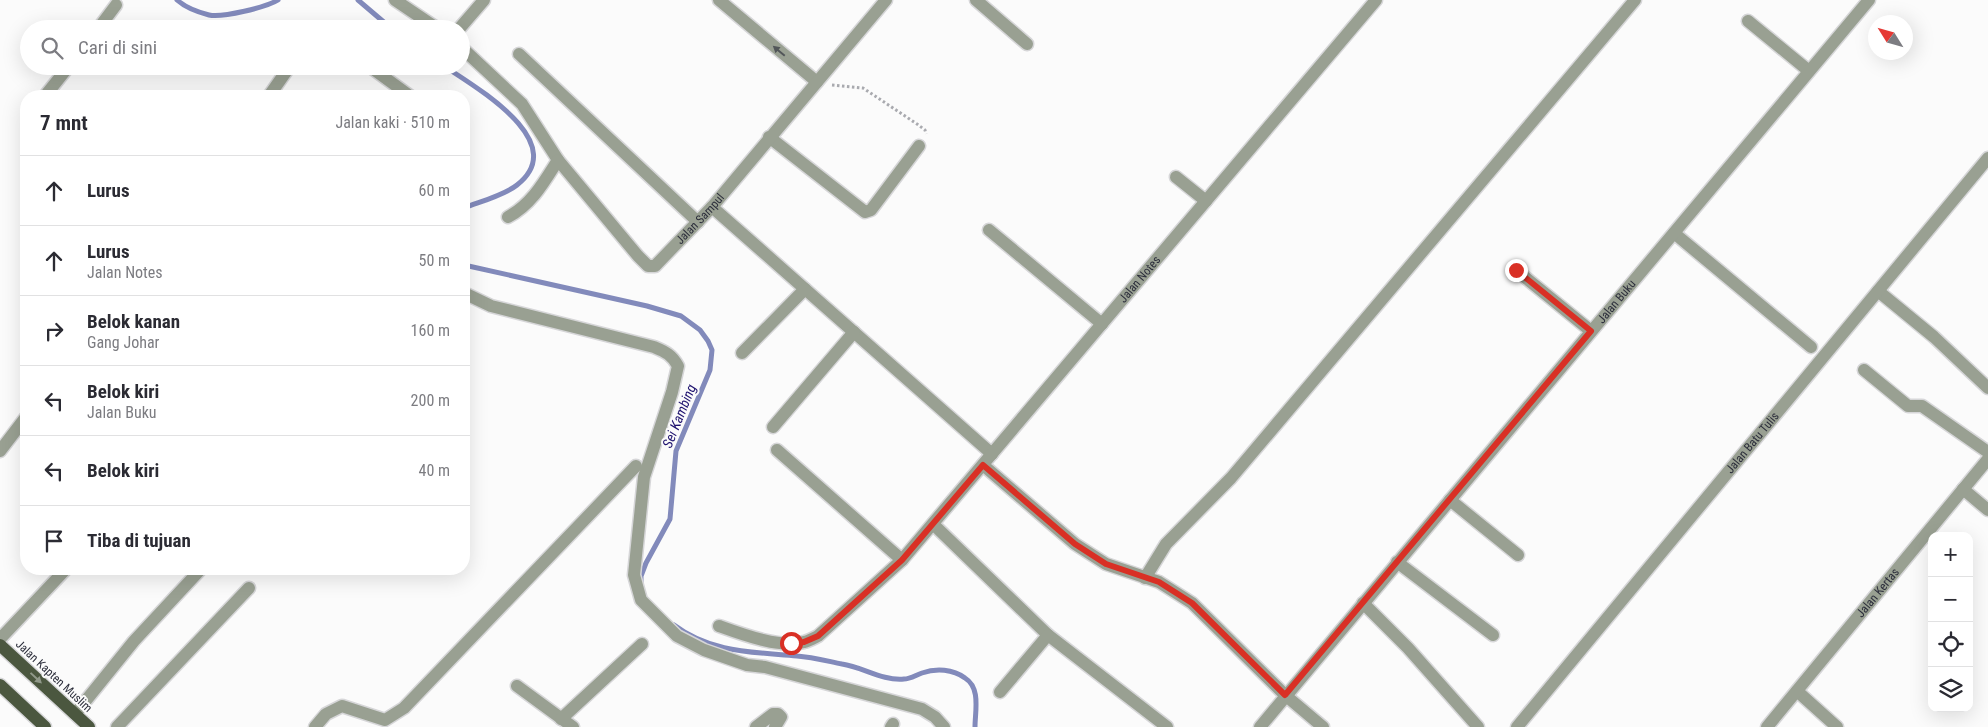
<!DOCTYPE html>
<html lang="id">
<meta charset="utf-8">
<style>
:root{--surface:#fff;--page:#f2f2f3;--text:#2b2b33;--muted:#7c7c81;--line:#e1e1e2}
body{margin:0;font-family:"Roboto Condensed",sans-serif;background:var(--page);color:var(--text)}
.controls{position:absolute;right:15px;bottom:15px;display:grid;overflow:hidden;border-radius:10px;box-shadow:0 5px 20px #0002}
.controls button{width:45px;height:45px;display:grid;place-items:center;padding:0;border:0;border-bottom:1px solid var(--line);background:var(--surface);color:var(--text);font:25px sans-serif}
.compass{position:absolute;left:1868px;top:15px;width:45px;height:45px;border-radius:50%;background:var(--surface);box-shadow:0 5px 20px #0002;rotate:307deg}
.stop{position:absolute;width:15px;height:15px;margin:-11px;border:4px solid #d93025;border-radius:50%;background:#fff}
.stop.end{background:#d93025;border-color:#fff;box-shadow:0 1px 5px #0008}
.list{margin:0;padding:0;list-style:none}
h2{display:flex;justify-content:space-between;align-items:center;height:65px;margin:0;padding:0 20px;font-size:21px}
h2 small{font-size:16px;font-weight:400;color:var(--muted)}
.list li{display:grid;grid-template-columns:32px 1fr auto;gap:15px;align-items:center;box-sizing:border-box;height:70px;padding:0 20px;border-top:1px solid var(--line)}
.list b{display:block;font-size:19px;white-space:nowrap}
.list p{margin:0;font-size:16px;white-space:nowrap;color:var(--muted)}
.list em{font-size:16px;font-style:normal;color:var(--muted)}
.icon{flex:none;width:28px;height:28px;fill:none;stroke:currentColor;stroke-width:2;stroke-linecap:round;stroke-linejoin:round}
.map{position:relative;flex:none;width:1988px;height:727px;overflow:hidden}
.search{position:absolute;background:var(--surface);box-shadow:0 5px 20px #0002;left:20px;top:20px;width:450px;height:55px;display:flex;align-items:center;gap:12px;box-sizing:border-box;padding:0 18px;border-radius:28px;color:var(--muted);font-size:19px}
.panel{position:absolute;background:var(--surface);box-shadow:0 5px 20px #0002;left:20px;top:90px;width:450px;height:485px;border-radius:20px}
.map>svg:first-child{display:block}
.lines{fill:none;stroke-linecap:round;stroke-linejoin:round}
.stream{stroke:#828abb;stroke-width:5}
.minor-casing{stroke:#d6d6d8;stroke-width:15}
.major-casing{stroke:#d6d6d8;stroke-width:15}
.path{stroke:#a9aaaf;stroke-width:3;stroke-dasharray:2.5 2.5;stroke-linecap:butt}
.minor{stroke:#99a092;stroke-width:12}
.major{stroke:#4b573f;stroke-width:12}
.oneway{fill:#525659}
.oneway2{fill:#91998a}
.route{stroke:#d93025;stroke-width:6}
.labels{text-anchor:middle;stroke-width:4;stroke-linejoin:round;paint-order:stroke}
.street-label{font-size:12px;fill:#2c2e3b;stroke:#fbfbfb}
.water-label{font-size:14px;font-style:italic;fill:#1f136f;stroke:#fbfbfb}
</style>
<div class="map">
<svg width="1988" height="727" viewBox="0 0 1988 727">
<rect width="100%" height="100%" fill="#fbfbfb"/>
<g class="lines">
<path class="stream" d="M177,0C186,8 197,12 209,15C222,18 267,7 278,0
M358,0L392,29
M444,66C475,87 572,142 517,185C505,195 479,202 464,208
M464,265L647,306L681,316L700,330L708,341L712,350L710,370L676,451L670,519L646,563L641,576V582
M674,625C711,653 753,652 797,656C812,657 827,661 842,664C863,667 882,681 904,679C910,679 916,675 922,673C936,668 953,669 965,678C981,688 975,711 975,727"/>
<defs>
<g id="minor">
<path d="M395,0L438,29"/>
<path d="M719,0L817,82"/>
<path d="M976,0L1027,44"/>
<path d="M1748,21L1809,71"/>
<path d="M98,29L116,5"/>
<path d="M459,29L484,0"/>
<path d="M461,47L522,104L558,160"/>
<path d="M519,54L698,222"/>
<path d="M369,66L410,96"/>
<path d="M45,96L69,66"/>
<path d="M269,96L290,66"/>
<path d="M769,137L865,212L871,210L919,146"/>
<path d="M1176,177L1206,201"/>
<path d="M712,207L992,454"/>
<path id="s1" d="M508,217C532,204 544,182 558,160L638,256L648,266H655L712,207L886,0"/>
<path d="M989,230L1102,324"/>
<path d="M1674,233L1811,347"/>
<path d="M1516,270L1591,331"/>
<path d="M1878,291L1934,337L1988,388"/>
<path d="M464,293L491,306L654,347C666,352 672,355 678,366L672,392L644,477L634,575L641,600L677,636L704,650L747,665L765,667L922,709L935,717L944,727"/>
<path d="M742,353L805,289"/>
<path d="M1864,370L1908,406H1922L1988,452"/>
<path d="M773,427L854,332"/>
<path d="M777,450L902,560"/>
<path d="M0,451L26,417"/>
<path d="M983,465L1075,544L1106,564L1159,582L1192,603L1285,695L1323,727"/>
<path d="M1963,489L1988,510"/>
<path d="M1450,500L1518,555"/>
<path d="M933,524L1048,635L1167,727"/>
<path d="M1397,562L1493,635"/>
<path d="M1145,578L1166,544L1231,478L1635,0"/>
<path d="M1363,603L1408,648L1478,727"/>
<path id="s2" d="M719,626C741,634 781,649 804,642C809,641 814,638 818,636L902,560L1376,0"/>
<path d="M0,639L66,569"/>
<path d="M517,686L573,727"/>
<path d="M1797,691L1837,727"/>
<path d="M1000,692L1048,635"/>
<path d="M75,714L134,641L201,569"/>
<path d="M561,719L642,644"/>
<path d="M117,727L249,588"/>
<path d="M315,727L326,714L342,706L385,720L404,708L636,466"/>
<path d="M756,727L773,714H778L781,717L775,727"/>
<path d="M891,727L893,724"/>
<path id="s3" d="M1260,727L1869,0"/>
<path id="s4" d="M1517,727L1988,158"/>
<path id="s5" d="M1767,727L1988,459"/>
</g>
<path id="major" d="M0,645L89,727
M0,685L45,727"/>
</defs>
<use href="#minor" class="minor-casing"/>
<use href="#major" class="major-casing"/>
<path class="path" d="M832,85L863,88L917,124L925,130L926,134"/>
<use href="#minor" class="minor"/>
<use href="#major" class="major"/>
</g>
<defs><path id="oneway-solid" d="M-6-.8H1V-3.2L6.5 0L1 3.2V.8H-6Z" transform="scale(1.25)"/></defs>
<use class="oneway" href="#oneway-solid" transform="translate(779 51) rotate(-140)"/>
<use class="oneway2" href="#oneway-solid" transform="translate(36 678) rotate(43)"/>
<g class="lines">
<path class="route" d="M791,643L804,642L818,636L902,560L983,465L1075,544L1106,564L1159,582L1192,603L1285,695L1591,331L1516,270"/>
</g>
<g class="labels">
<g class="street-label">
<text dy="4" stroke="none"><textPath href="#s1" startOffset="288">Jalan Sampul</textPath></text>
<text dy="4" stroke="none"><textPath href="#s2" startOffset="584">Jalan Notes</textPath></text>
<text dy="4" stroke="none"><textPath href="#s3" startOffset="555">Jalan Buku</textPath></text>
<text dy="4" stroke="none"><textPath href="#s4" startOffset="369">Jalan Batu Tulis</textPath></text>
<text dy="4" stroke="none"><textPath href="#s5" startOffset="174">Jalan Kertas</textPath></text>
<text transform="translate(54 676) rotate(43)" y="4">Jalan Kapten Muslim</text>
</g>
<g class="water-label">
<text transform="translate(679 416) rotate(-68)" y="5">Sei Kambing</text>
</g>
</g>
</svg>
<div class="controls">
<button>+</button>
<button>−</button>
<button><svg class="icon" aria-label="locate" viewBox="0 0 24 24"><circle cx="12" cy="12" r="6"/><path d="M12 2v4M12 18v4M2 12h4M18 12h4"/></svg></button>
<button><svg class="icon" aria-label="layers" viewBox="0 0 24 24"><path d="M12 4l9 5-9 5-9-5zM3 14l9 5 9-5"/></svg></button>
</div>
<svg class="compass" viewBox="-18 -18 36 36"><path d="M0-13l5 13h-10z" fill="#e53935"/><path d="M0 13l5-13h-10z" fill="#7c7c81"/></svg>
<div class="stop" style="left:791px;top:643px"></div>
<div class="stop end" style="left:1516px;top:270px"></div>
<div class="search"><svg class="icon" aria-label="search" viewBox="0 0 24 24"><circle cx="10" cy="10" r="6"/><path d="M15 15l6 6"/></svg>Cari di sini</div>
<section class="panel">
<h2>7 mnt<small>Jalan kaki · 510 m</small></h2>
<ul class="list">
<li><svg class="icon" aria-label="ahead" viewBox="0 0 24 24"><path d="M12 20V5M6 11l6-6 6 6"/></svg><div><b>Lurus</b></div><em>60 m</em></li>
<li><svg class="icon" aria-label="ahead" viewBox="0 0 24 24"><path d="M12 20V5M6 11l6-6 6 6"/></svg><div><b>Lurus</b><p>Jalan Notes</p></div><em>50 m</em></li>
<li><svg class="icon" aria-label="right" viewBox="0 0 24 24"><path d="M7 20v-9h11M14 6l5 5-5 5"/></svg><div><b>Belok kanan</b><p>Gang Johar</p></div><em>160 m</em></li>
<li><svg class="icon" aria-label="left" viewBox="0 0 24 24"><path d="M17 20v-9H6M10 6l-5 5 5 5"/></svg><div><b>Belok kiri</b><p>Jalan Buku</p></div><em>200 m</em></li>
<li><svg class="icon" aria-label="left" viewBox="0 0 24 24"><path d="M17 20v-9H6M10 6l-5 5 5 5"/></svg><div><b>Belok kiri</b></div><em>40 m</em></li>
<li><svg class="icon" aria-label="arrive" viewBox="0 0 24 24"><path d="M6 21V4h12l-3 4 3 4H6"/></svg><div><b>Tiba di tujuan</b></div></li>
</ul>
</section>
</div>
